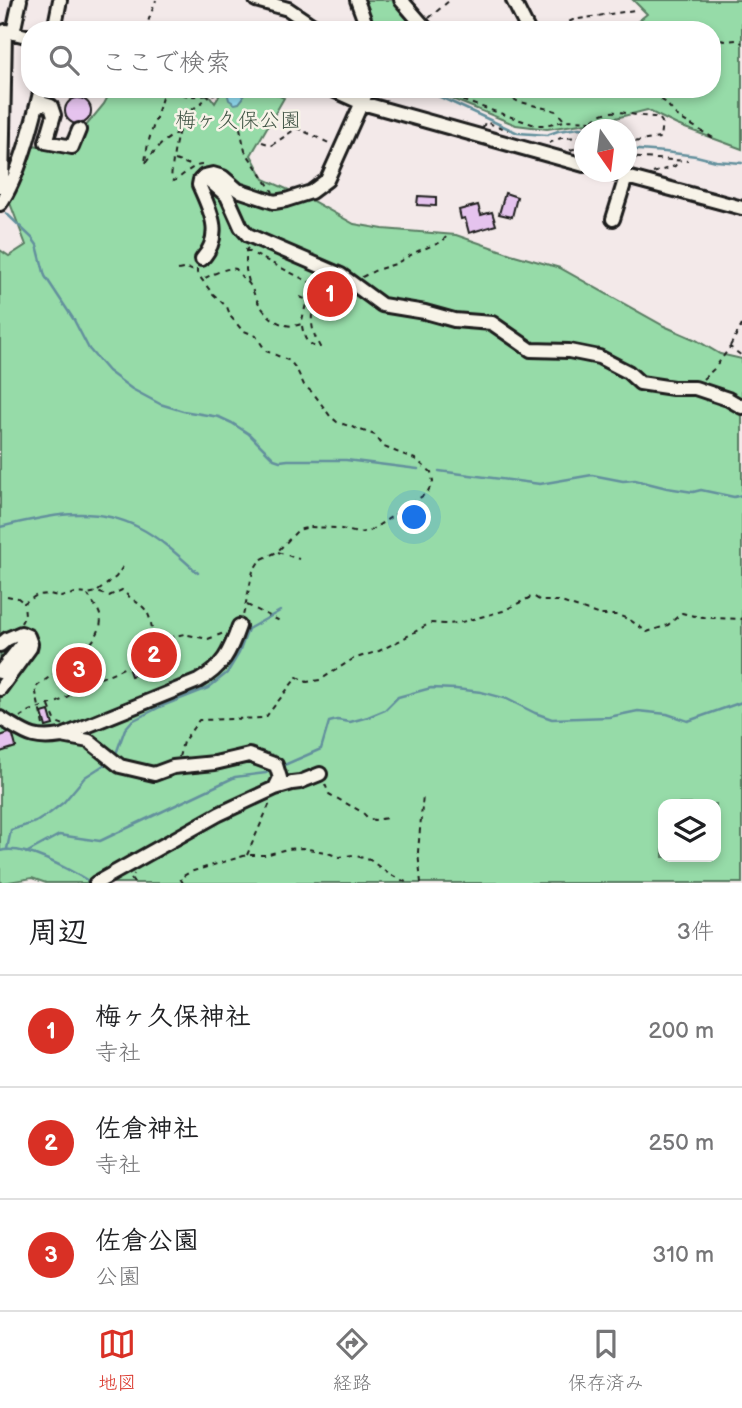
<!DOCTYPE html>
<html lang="ja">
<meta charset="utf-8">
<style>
:root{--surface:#fff;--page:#f6f6f6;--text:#202124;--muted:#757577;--line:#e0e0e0;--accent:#d93025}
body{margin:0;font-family:"Balsamiq Sans","Klee One",sans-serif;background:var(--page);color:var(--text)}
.controls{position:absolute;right:21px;bottom:21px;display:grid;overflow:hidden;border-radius:14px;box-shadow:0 4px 10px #0003}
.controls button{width:63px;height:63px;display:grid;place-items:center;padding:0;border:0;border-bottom:2px solid var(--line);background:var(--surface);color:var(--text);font:35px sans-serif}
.compass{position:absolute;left:574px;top:119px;width:63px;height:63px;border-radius:50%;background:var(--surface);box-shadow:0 4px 10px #0003;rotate:166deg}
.you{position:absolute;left:415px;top:518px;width:24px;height:24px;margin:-18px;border:5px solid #fff;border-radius:50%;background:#1a73e8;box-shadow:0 0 0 10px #1a73e833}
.badge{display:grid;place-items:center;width:46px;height:46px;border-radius:50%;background:var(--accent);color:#fff;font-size:23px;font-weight:700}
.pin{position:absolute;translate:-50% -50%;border:4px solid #fff;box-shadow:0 2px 7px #0006}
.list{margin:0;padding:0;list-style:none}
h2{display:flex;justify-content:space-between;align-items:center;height:91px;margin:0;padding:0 28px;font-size:30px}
h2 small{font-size:23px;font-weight:400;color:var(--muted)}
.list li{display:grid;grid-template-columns:46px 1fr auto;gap:21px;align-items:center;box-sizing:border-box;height:112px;padding:0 28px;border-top:2px solid var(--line)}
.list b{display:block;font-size:26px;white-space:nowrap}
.list p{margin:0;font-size:23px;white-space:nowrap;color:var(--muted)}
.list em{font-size:23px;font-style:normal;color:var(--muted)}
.icon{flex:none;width:38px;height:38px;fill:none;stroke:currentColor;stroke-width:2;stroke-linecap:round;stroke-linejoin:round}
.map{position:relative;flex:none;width:742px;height:883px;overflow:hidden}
.search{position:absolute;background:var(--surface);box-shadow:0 4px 10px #0003;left:21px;right:21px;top:21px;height:77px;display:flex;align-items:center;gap:18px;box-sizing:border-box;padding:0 24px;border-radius:28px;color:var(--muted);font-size:26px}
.sheet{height:427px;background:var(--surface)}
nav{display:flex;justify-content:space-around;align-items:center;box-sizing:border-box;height:98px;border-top:2px solid var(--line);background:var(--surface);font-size:19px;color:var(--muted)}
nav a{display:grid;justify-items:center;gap:4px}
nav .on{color:var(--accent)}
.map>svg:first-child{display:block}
.green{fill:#96dba8;stroke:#597c62;stroke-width:2;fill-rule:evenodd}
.water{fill:#92ddf3;stroke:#63909d;stroke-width:2}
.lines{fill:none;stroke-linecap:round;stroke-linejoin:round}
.stream{stroke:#63909d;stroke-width:2.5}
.building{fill:#e5c3ee;stroke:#1c1c1c;stroke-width:2}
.minor-casing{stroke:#1c1c1c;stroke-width:18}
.path{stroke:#1c1c1c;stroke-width:2;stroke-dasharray:5 5;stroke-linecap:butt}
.minor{stroke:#f7f3e8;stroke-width:12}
.labels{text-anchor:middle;stroke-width:5;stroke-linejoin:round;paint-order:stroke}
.park-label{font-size:21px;fill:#415546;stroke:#f7f3e8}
</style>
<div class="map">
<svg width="742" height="883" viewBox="0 0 742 883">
<rect width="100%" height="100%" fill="#f3e9e9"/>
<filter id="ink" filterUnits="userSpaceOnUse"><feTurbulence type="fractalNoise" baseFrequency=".0143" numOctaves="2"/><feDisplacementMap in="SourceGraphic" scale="14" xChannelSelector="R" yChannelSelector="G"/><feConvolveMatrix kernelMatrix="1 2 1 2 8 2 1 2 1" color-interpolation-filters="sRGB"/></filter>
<g filter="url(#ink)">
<path class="green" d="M365,0H394L419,30H375Z
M633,0H742V149L677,125L647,110L608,120L547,129L516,125L445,96L433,89H712V30H627L647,14Z
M112,89H183L209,95L215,103L223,89H266L284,98L251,155L264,179L309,199L354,224L383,229L456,235L511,254L560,268L664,326L696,340L720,354L742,359V883H46L32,878L3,883L0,881V250L9,256L26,245L10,203L21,178L29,144L75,154L85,127L104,104ZM663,804H716V857H663Z"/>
<path class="water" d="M230,89H244L243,98L239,103L235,104L229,100L227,92Z"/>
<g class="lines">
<path class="stream" d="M423,89L518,133L547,135L558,131L579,128L596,130
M626,149L665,152L696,156L716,161L742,163
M6,213L32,238L37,245L45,276L74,320L89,349L108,371L132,389L160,404L183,411L219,417L232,423L249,434L274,459L280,461L288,460H346L418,469
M439,471L540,484L592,475L623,481L635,480L667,488L693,492L701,490L734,497L742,495
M0,527C45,516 94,504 138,527C160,538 179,556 198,573
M115,755L117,751L125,729L132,721L162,706L208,688L227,673L239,653L248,629L280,611
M282,766L321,749L329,722L337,720L350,722L368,717L385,710L398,697L431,688L456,689L481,692L507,699L535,713L552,719L609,717L638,711L667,714L688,721L742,702
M7,849L11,830L36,822L50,813L64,802L85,777L107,763
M0,851C25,844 70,870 92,883
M26,853L59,835L100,841L235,777L266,773L272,770"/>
</g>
<path class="building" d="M65 111a13 13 0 1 1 26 0a13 13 0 1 1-26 0Z
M505,193L517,197L512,217L499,214Z
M418,196L436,197V206L417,205Z
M478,205L481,215L492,212L496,225L469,233L465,218L461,219L459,210Z
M324,299L331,303L325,316L317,312Z
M145,664L147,671L131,676L129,670Z
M49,711L53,725L46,727L42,713Z
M12,732L16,747L0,752V755V736Z"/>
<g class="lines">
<defs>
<path id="minor" d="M256,0L288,9L319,30
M357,0L368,30
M401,0L427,30
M513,0L528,30
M54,30L60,0
M6,31L30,37
M13,33L20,0
M331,89L362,103L584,165
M38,102L51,106L54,115L46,142L72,147L79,130
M608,172L742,208
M204,176L227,196L241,227L248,235L341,275L382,305L425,312L454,320L492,323L531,350L569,351L599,357L628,372L640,383L673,388H695L728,399L742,407
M204,176L213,174L223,177L238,190L274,202L286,200L311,192L327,180L368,89
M0,186L2,185L5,31
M0,204C19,178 33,121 41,89
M613,219L626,177
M202,259C224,235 210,210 199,185L200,180L204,176
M0,645L7,639L21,633L28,636L31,644L30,648L0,689
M0,672L23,643L21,635
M0,718C26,733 31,741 62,736L198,681C223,667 230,652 239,626
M62,736L89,741L120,766L154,774L173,767L215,763L249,755L276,765L280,778L275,788
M96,883L219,814L275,788L292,783L300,782L320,774"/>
</defs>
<use href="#minor" class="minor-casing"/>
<path class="path" d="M429,18L450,0
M145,30L156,0
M551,30L573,20L635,10
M700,30L703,29L705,30
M712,36L724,41L737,40L742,43
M167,89C161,96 161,103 158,111C152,132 147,141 145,164C155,149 163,141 178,132
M174,89C182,99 203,96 215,94
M456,89L452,97L535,125H544L564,121
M496,89L517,101L556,111L564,120C579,121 600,118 611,130
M644,89L665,102L678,117L715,139
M593,120C606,108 621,112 636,115C644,117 652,116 659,118L662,122L660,138L634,142L626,139
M240,128L245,151L273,192
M483,128L485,122L508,130
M262,142L272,145L297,128L331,144
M549,143L561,138L584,137
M570,150L578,148L584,143
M626,157L688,161
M175,160L193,166
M202,165C192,165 183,176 174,181L171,179C173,160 175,129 188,114C194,107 203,103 209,95
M653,173L675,166L679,160
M248,248L246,250V270L249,282
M246,250L319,287
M197,269V273L212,293L227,307L231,317L242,330L256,336L266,351L290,361L297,370L304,385L314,394L330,416L337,422L375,435L384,447L415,459L431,472L433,482L427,493L370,531L358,533L337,528L310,527L298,530L277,552L260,560L253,571L243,616
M178,270L187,268L196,272
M362,277L376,270L395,264L418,251L442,242L446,237
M205,278C211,275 229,266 236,269C237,270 241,276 242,277C245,280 248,282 250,285C253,289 254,296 257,300C265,316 283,331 301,324L307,300
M300,297L312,302
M302,326C304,338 307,347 320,347C306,322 312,305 323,280
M730,346L742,325
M703,379L715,368L730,347L742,356
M278,552L299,559
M98,591L116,577L124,565
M7,596L18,598L24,603
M247,605L280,621
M21,623L25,615L24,603L37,595L50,594L61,597L76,593L87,594L97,592L109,596L122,590C139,608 148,602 152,629L148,633L154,635L153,638
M130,664L141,650L156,638H168L184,634L208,639L224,633
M49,706L56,722L64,725
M20,717L30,711L58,702L70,695L80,687L149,657
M43,725L35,688C53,672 108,644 100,615C98,608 91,601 88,595
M179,757L183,742L199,720L265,718L297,677L307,682L320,680L353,659L379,651L401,640L430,623L446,624L458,623L503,611L533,596L541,601H558L600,615H618L630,620L647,632L668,625L682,613C703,619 721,618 742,619
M325,784L329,794L362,812L368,818L374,820L387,818
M247,855L270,803
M134,883L131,879L134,874
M183,883L180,878L190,872L247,855H265L287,849L302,848L325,852L339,857L353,855L370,860L389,874L408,883
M421,883L418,852L423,795"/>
<use href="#minor" class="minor"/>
</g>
</g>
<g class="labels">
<g class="park-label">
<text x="238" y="127">梅ヶ久保公園</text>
</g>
</g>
</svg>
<div class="controls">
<button><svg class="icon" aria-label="layers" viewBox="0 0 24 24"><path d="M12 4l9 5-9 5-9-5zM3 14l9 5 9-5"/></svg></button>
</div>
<svg class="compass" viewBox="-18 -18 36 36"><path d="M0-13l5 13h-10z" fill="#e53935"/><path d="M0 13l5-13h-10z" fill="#757577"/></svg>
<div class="you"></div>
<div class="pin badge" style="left:330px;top:294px">1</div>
<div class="pin badge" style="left:154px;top:655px">2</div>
<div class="pin badge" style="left:79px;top:670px">3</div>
<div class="search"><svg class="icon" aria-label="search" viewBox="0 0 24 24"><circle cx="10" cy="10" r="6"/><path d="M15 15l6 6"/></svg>ここで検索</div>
</div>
<section class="sheet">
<h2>周辺<small>3件</small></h2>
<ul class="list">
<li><span class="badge">1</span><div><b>梅ヶ久保神社</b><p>寺社</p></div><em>200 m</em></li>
<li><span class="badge">2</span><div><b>佐倉神社</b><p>寺社</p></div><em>250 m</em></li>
<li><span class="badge">3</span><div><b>佐倉公園</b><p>公園</p></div><em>310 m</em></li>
</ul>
</section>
<nav>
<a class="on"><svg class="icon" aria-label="map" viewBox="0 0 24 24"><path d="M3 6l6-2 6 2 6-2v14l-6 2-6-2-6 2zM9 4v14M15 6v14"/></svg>地図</a>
<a><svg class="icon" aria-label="directions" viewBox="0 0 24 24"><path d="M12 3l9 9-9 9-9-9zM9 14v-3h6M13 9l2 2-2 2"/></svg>経路</a>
<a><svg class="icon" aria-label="saved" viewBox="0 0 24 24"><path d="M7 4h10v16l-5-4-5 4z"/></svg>保存済み</a>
</nav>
